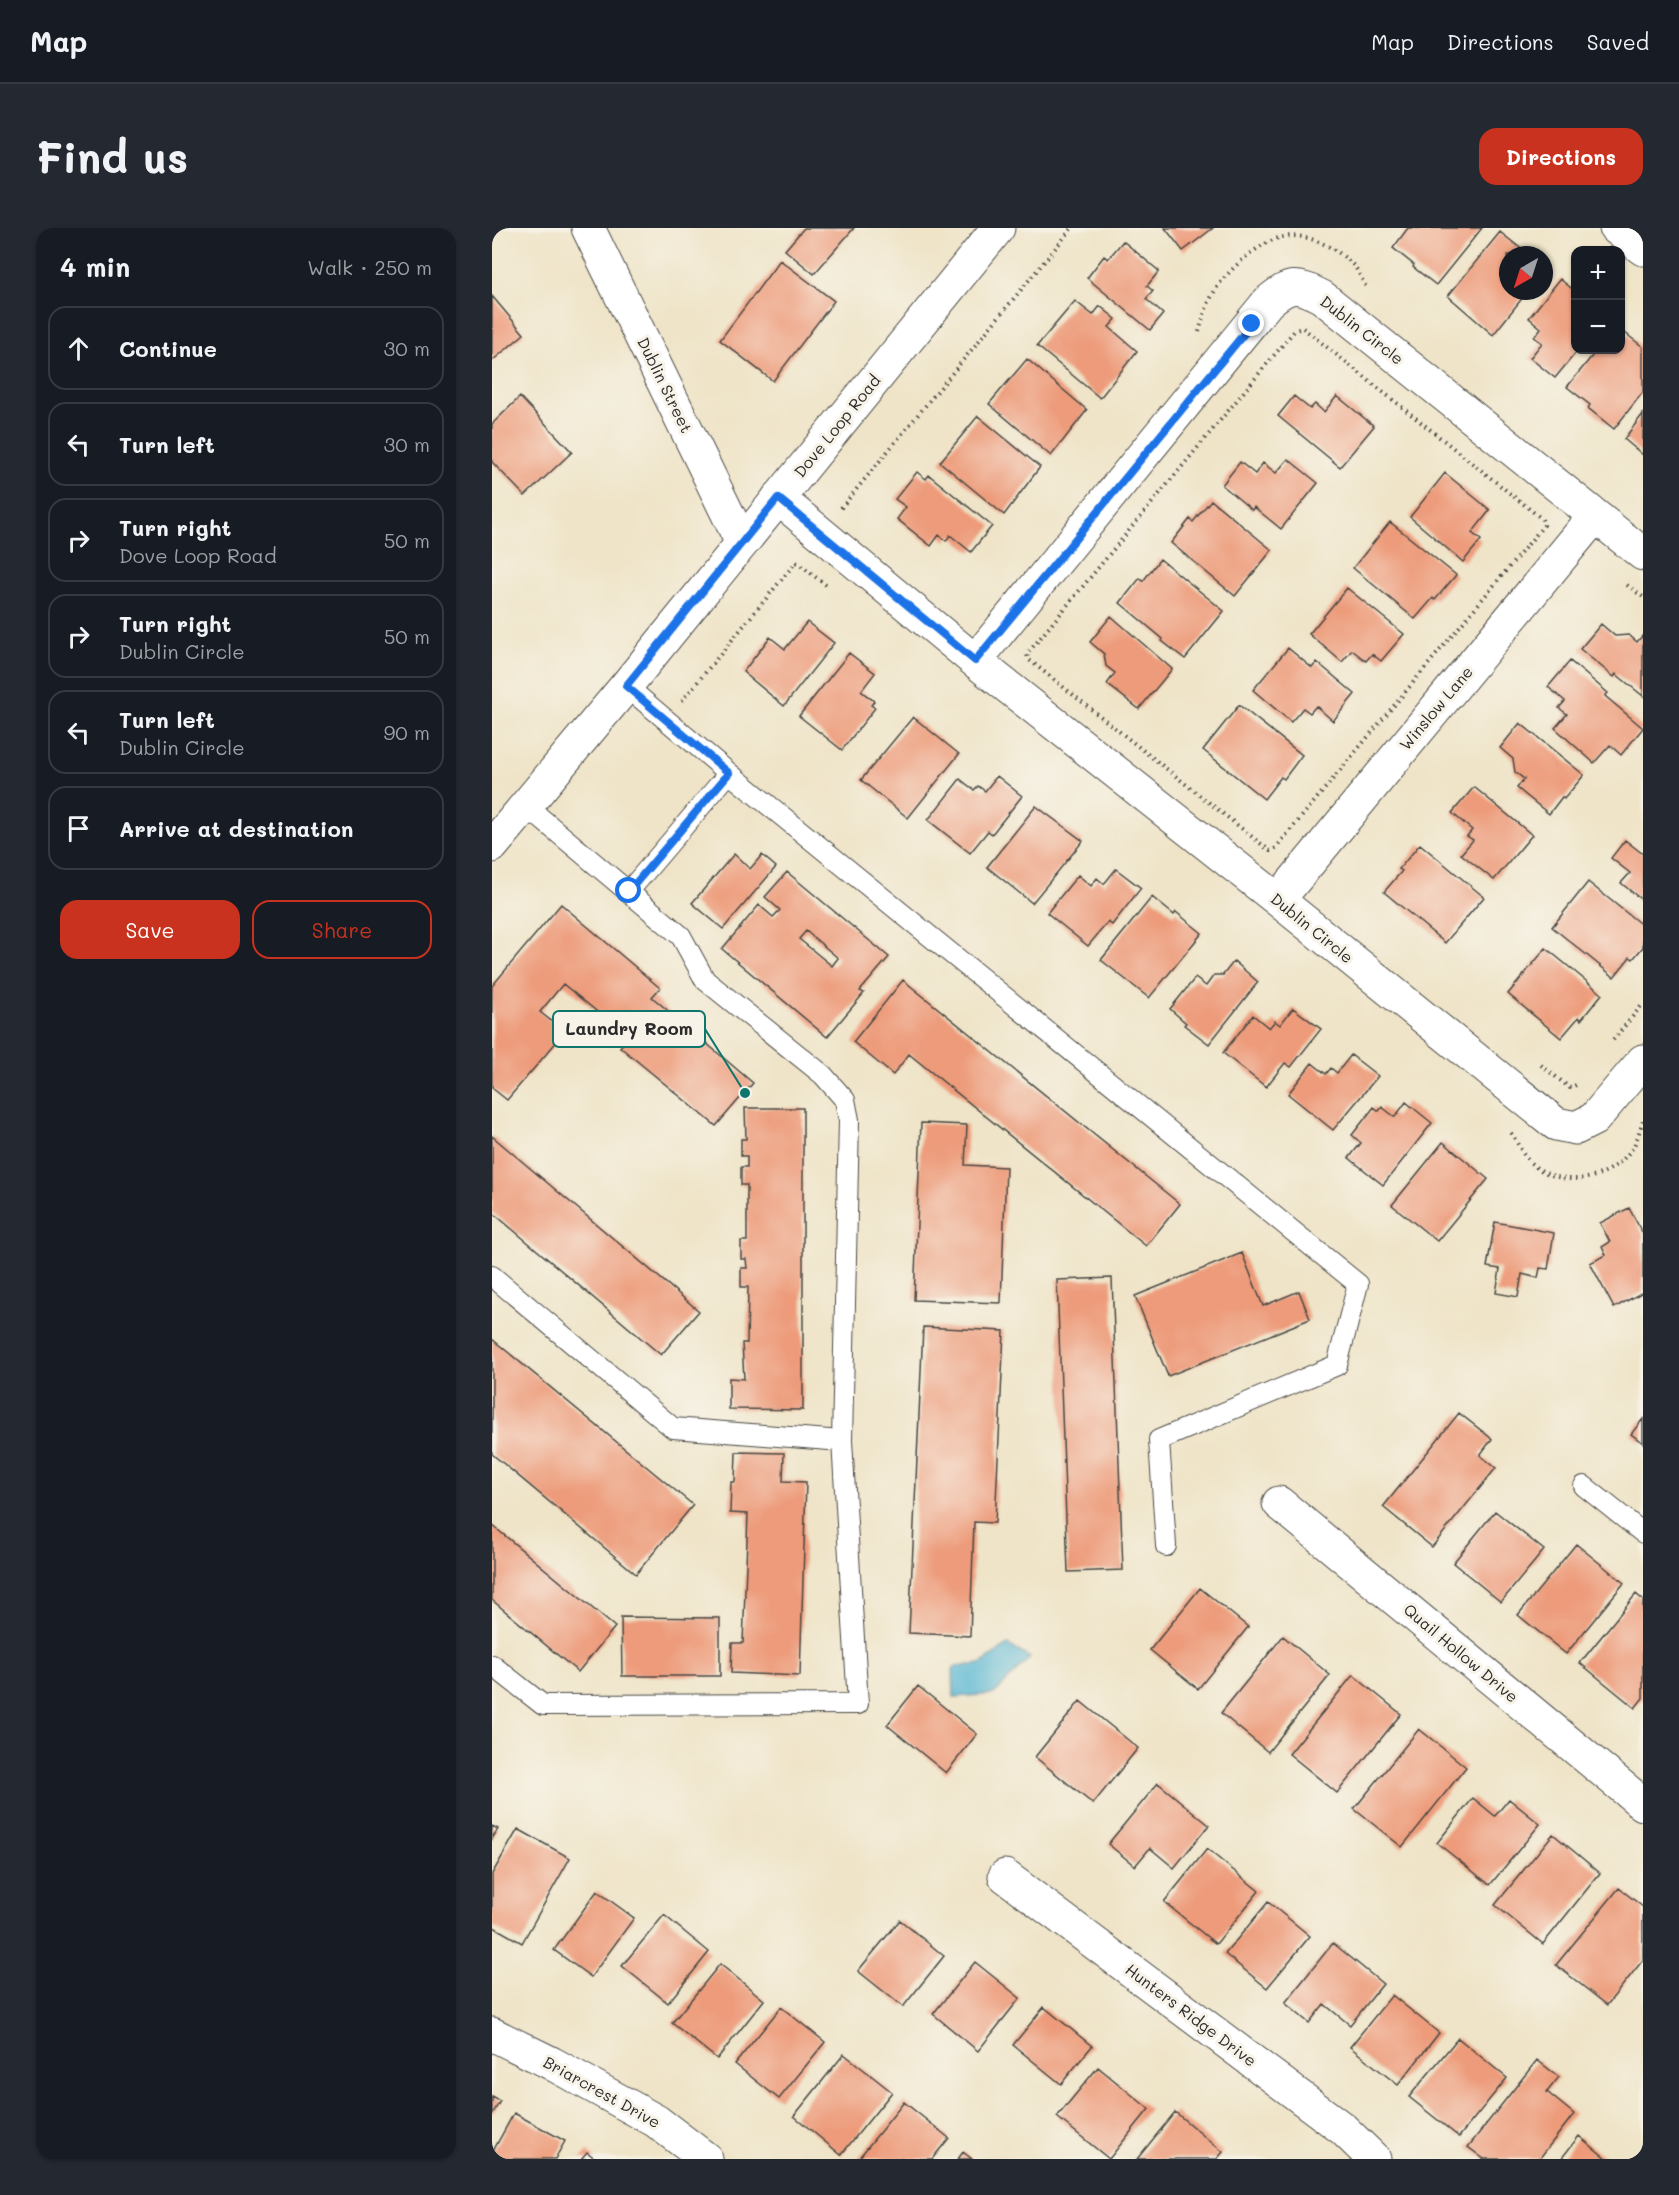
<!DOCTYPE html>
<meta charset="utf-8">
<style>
:root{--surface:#171b24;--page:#242831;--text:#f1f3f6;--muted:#9ea1a6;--line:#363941;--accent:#c8321e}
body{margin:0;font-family:Mali,sans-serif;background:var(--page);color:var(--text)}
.controls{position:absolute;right:18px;top:18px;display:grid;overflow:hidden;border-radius:12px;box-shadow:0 2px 4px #0004}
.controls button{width:54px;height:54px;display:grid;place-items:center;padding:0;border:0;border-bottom:2px solid var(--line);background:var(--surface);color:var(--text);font:30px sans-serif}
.compass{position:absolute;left:1007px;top:18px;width:54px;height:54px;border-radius:50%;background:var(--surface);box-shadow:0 2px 4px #0004;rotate:219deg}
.stop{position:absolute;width:18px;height:18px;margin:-14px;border:4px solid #1a73e8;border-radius:50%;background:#fff}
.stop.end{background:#1a73e8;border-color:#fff;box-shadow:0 2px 6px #0008}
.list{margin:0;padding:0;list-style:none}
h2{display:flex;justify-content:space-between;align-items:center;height:78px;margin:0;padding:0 24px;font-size:26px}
h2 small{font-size:20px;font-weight:400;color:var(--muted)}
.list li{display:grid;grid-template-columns:39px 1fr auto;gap:18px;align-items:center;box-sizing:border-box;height:84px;margin:0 12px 12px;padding:0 12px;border:2px solid var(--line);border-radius:18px}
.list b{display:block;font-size:22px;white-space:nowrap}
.list p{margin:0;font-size:20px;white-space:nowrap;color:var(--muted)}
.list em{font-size:20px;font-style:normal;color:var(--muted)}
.actions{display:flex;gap:12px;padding:18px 24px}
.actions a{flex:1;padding:14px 0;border:2px solid var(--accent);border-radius:18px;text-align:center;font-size:21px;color:var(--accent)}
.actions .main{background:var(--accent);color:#fff}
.icon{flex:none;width:33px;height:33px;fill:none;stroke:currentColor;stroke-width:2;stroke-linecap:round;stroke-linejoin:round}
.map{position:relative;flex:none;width:1151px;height:1931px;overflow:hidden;border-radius:18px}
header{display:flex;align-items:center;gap:36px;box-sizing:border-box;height:84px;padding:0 30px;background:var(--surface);border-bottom:2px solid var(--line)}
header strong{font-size:28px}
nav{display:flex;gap:33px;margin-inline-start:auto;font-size:21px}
.intro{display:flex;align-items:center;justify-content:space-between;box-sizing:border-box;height:144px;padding:0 36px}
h1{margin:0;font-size:42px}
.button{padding:15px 27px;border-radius:18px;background:var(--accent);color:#fff;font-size:21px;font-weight:700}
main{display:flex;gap:36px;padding:0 36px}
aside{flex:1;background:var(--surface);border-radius:18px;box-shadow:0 2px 4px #0004}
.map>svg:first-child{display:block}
.water{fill:#54b5d2;stroke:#40707e;stroke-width:1.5}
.building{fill:#ed9b7a;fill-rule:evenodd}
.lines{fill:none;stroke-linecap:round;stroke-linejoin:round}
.lane-casing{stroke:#484743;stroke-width:22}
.street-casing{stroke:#484743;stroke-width:35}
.secondary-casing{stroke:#484743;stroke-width:35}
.path{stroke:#484743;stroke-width:4;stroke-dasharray:1.5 4.5;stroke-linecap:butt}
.lane{stroke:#fff;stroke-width:20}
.street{stroke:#fff;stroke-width:33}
.secondary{stroke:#fff;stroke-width:33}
.route{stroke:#1a73e8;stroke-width:8}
.labels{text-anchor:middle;stroke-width:6;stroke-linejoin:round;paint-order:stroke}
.street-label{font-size:16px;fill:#2b2b2b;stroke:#f7f3e8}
.leader{fill:none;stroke:#0f766e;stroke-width:2}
.callout-dot{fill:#0f766e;stroke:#f7f3e8;stroke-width:2}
.callout{fill:#f7f3e8;stroke:#0f766e;stroke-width:2}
.callout-label{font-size:18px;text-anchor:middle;font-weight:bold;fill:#2b2b2b}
</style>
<header>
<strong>Map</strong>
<nav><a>Map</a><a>Directions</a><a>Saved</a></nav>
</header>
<div class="intro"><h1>Find us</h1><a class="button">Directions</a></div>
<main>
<aside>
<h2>4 min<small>Walk · 250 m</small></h2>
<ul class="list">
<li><svg class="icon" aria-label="ahead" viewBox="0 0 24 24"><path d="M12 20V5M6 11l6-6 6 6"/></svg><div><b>Continue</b></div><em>30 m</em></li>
<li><svg class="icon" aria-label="left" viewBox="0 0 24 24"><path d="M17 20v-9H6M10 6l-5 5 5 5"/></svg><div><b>Turn left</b></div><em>30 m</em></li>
<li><svg class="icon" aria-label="right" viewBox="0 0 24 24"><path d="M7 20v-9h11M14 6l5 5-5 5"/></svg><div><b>Turn right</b><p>Dove Loop Road</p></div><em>50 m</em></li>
<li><svg class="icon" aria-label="right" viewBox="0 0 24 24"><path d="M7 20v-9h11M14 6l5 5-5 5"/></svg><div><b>Turn right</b><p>Dublin Circle</p></div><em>50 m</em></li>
<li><svg class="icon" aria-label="left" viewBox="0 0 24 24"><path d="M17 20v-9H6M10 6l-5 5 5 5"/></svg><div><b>Turn left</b><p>Dublin Circle</p></div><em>90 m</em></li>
<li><svg class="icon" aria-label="arrive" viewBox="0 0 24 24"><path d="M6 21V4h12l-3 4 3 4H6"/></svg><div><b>Arrive at destination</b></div></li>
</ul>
<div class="actions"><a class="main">Save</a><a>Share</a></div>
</aside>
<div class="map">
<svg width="1151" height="1931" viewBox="0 0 1151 1931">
<rect width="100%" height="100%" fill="#f7f3e8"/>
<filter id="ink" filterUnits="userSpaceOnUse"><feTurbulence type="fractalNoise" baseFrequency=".0167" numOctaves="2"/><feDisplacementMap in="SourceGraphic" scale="12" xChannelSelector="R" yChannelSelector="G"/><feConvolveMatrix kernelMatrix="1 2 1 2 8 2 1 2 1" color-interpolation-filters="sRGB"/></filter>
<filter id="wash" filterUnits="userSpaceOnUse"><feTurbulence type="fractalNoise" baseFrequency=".008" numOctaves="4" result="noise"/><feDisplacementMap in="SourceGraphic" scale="24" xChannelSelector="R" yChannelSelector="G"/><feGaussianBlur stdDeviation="1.35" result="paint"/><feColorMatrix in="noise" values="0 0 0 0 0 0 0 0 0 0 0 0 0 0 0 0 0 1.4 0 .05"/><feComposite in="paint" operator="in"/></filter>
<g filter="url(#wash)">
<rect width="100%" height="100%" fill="#efe4c8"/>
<path class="water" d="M516,1417L538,1430L502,1466L462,1469L461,1439L489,1436Z"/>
<g id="blocks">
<path class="building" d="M312,0H362L322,46L293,22Z
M673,0H721L691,23Z
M916,0H990L944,57L921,39L922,37L901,20Z
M1008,4L1037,27H1016V63H1036L1001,107L956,68Z
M631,13L667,43L655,58L661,63L654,71L671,86L658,102L595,50L612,28L616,31Z
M288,32L342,73L281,153L228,112Z
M1068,51L1084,64V122H1086L1063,150L1038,130L1050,115L1042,109L1049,100L1037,90Z
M0,68L32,106L0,133Z
M583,73L601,87L608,78L624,91L617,99L645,123L608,170L545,118Z
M1128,101L1151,119V164L1122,201L1096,180L1098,177L1075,159L1105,122H1128Z
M535,131L595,182L559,228L497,176Z
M802,168L818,181L823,176L832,184L845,168L882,198L848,239L786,188Z
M28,169L80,224L33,268L0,234V196Z
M1151,186V227L1132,211Z
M486,188L548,239L512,287L448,234Z
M796,231L826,255L789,301L762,279L760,282L730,257L748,234L763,246L771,235L784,245Z
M425,244L434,251L437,247L500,298L479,324L458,307L454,313L447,307L439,318L405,291L414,279L403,271Z
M953,245L998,282L980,305L989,312L971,334L918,289Z
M719,272L780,322L743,368L679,315L698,291L701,294Z
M898,294L964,347L943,372L941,370L923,391L861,340Z
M668,331L732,383L693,431L670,413L671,411L628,375L648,350L651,353Z
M855,360L912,406L889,433L880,426L874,433L860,422L850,434L817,406Z
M619,388L680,441L647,481L615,456L623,445L614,438L612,426L598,414Z
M315,394L342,415L292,478L251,444L278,409L293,421Z
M1109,396L1123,408L1137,407L1145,414L1151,407V468L1124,446L1122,449L1088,421Z
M796,420L820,440L825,434L863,466L841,493L824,478L818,485L811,480L799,494L761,462Z
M357,425L383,445L369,463L382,473L379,477L383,480L350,522L307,488Z
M1078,433L1116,465L1113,468L1151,500L1129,527L1118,517L1102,535L1063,500L1075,486L1067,480L1073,473L1056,459Z
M747,477L810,527L792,551L789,549L772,571L711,522Z
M421,489L467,526L416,590L369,552Z
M1028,495L1092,547L1072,571L1070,569L1057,586L1025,560L1032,551L1023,544L1021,531L1008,520Z
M505,548L530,568L500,606L496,603L478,625L436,592L468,551L482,562L486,558L493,563Z
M982,559L1040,607L1002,652L969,626L981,612L975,608L980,602L960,585Z
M544,578L591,613L540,675L495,639Z
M1133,612L1151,626V673L1129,655L1138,645L1119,630Z
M928,616L992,669L953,715L892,664L910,643L907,641Z
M242,626L258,641L270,627L284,639L231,701L200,675Z
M624,641L649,660L620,697L616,694L596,718L555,685L586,647L599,658L605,650L612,656Z
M295,644L397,729L368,763L372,765L335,809L230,721L267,677L281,689L288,682L273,669ZM314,703L346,730L340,738L307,711Z
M1096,654L1151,698V719L1141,731L1138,729L1122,749L1060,699Z
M660,669L682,687L684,684L710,705L657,770L609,732Z
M69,676L168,760L160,769L261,855L224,898L128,819L141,805L135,799L130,804L71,756L48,784L73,804L15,872L0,860V758Z
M1054,720L1110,766L1089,792L1087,789L1069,810L1016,766Z
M742,733L766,754L717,816L692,797L694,795L678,781L703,750L714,758L722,747H731Z
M411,752L688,976L654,1018L417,826L401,847L361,814Z
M801,780L829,801L799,839L793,835L774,859L731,825L761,787L777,800L783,793L788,797Z
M859,827L886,848L841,902L796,866L820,835L834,846L839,840L845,845Z
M914,874L940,895L891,957L857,930L869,915L860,907L882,879L887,883L890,879L903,889Z
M253,880H311V1182L237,1181V1150L252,1151L250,1115H255L256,1059H249V1040H255L254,1031H249V1013H255V957H249V939H255V928H249V911H254Z
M429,895L475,897L473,937L514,939L509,1075L422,1072Z
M0,908L207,1083L169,1127L0,984Z
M951,914L996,951L945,1013L900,977Z
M1137,980L1151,1006V1064L1122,1080L1098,1035L1114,1027L1110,1019L1118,1014L1108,995Z
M1003,994L1062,1005L1056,1041L1048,1040L1046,1050L1030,1046L1026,1069L1004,1065L1008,1041L995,1039Z
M750,1025L771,1078L807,1063L818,1091L676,1148L643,1068Z
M620,1050L631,1342L576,1344L565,1052Z
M431,1099L512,1103L503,1295L482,1294L478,1408L417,1405Z
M0,1111L201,1277L144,1346L0,1226Z
M967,1185L1000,1211L988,1227L1004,1240L940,1319L891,1279Z
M1151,1191V1215L1139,1206Z
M244,1224L292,1225L291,1253L314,1254L308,1448L239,1445L240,1415H251L256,1286L238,1285L239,1254H243Z
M1003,1283L1052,1322L1009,1374L961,1335Z
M0,1297L123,1399L86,1444L0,1372Z
M1084,1316L1132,1355L1074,1426L1026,1387Z
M708,1360L756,1399L706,1461L658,1422Z
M1144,1366L1151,1372V1470L1143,1480L1088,1435Z
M129,1389L228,1390V1448H130Z
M791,1408L838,1447L776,1524L729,1485Z
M861,1447L909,1486L845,1565L797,1526Z
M426,1458L485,1506L454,1545L395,1497Z
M588,1473L646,1520L601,1576L543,1529Z
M927,1501L974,1539L910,1619L862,1581Z
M666,1555L717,1597L682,1640L658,1620L643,1638L616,1616Z
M981,1570L1003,1588L1017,1571L1048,1596L998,1657L945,1615Z
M0,1598L6,1601L0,1611Z
M26,1601L78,1630L30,1715L0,1698V1646Z
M1061,1606L1108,1645L1051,1716L1003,1677Z
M715,1621L767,1663L724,1716L672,1674Z
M1127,1660L1151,1679V1732L1115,1777L1064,1737Z
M105,1663L142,1690L99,1749L62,1722Z
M776,1674L818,1708L775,1760L733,1726Z
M172,1687L217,1724L176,1775L130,1738Z
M408,1692L452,1728L411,1779L366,1743Z
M841,1715L891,1756L858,1797L832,1776L817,1795L793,1775Z
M483,1734L528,1770L486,1823L441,1786Z
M228,1736L272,1772L225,1831L180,1795Z
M900,1767L947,1805L906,1857L858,1819Z
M289,1779L333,1814L287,1871L243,1836Z
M552,1779L600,1818L569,1856L521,1817Z
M966,1810L1015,1850L967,1909L917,1869Z
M352,1826L400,1864L349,1927L302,1888Z
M1045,1832L1067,1849L1055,1864L1082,1886L1047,1931H992L976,1919Z
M606,1839L657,1881L617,1931L565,1889Z
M0,1869L8,1873L0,1887Z
M412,1874L457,1910L440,1931H366Z
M683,1884L731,1924L725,1931H645Z
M22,1885L73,1913L63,1931H0V1925Z
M1087,1908L1115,1931H1069Z
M95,1924L104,1931H89Z
M471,1924L480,1931H466Z"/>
</g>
</g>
<g filter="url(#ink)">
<use href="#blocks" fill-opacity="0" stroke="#484743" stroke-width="1.5"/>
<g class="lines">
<defs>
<path id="lane" d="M134,458L237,545L866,1056L845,1137L667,1212L674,1318
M137,663L237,545
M0,1048L181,1200L350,1213
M1092,1258L1151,1305
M0,1437L51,1477L366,1476L350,1213L357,892L353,872L331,847L213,752L189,708L33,577"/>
<path id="street" d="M96,0L250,315
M286,270L483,433L786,672L1064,896L1084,900L1102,891L1151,833
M483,433L776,74C798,55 805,56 830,69L1151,326
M786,672L1103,288
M787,1275L1151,1576
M513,1648L851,1901L882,1931
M0,1806L59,1835L164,1893L214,1931"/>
<path id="secondary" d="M1124,0L1151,21
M0,618L134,458L506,0"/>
</defs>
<use href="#lane" class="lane-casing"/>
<use href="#street" class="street-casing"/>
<use href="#secondary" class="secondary-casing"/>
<path class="path" d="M811,100L1050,291L1052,297L782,622L778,623L536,431L535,426L803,102Z
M707,104C711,89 715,75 724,61C736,42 768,13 791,9C815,4 845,20 861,37C867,43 870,53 875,60
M349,280L580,0
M1135,357L1151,369
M190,473L304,334L334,357
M1121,812L1151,776
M1049,837L1078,860L1084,857
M1019,905C1027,916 1030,927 1040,936C1070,961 1116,954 1139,922C1145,914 1148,901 1151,892"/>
<use href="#lane" class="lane"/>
<use href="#street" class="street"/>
<use href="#secondary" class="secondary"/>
</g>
</g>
<g class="lines" filter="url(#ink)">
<path class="route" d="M137,663L237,545L134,458L286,270L483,433L760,96"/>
</g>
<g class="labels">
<g class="street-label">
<text transform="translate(870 102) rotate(38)" y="6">Dublin Circle</text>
<text transform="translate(173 157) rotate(64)" y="6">Dublin Street</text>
<text transform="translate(345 198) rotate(-51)" y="6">Dove Loop Road</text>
<text transform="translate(944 480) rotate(-50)" y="6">Winslow Lane</text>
<text transform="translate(820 700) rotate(39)" y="6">Dublin Circle</text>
<text transform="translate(969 1425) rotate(40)" y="6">Quail Hollow Drive</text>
<text transform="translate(699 1787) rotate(37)" y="6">Hunters Ridge Drive</text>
<text transform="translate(110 1864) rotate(29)" y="6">Briarcrest Drive</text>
</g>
</g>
<path class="leader" d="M253 865L213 801"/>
<circle class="callout-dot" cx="253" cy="865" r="6"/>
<rect class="callout" x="61" y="783" width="152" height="36" rx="6"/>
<g class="callout-label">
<text x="137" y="807">Laundry Room</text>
</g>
</svg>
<div class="controls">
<button>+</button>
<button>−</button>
</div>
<svg class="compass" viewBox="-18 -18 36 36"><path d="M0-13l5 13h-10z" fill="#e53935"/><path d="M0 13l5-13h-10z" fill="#9ea1a6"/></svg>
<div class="stop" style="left:137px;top:663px"></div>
<div class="stop end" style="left:760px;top:96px"></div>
</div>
</main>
